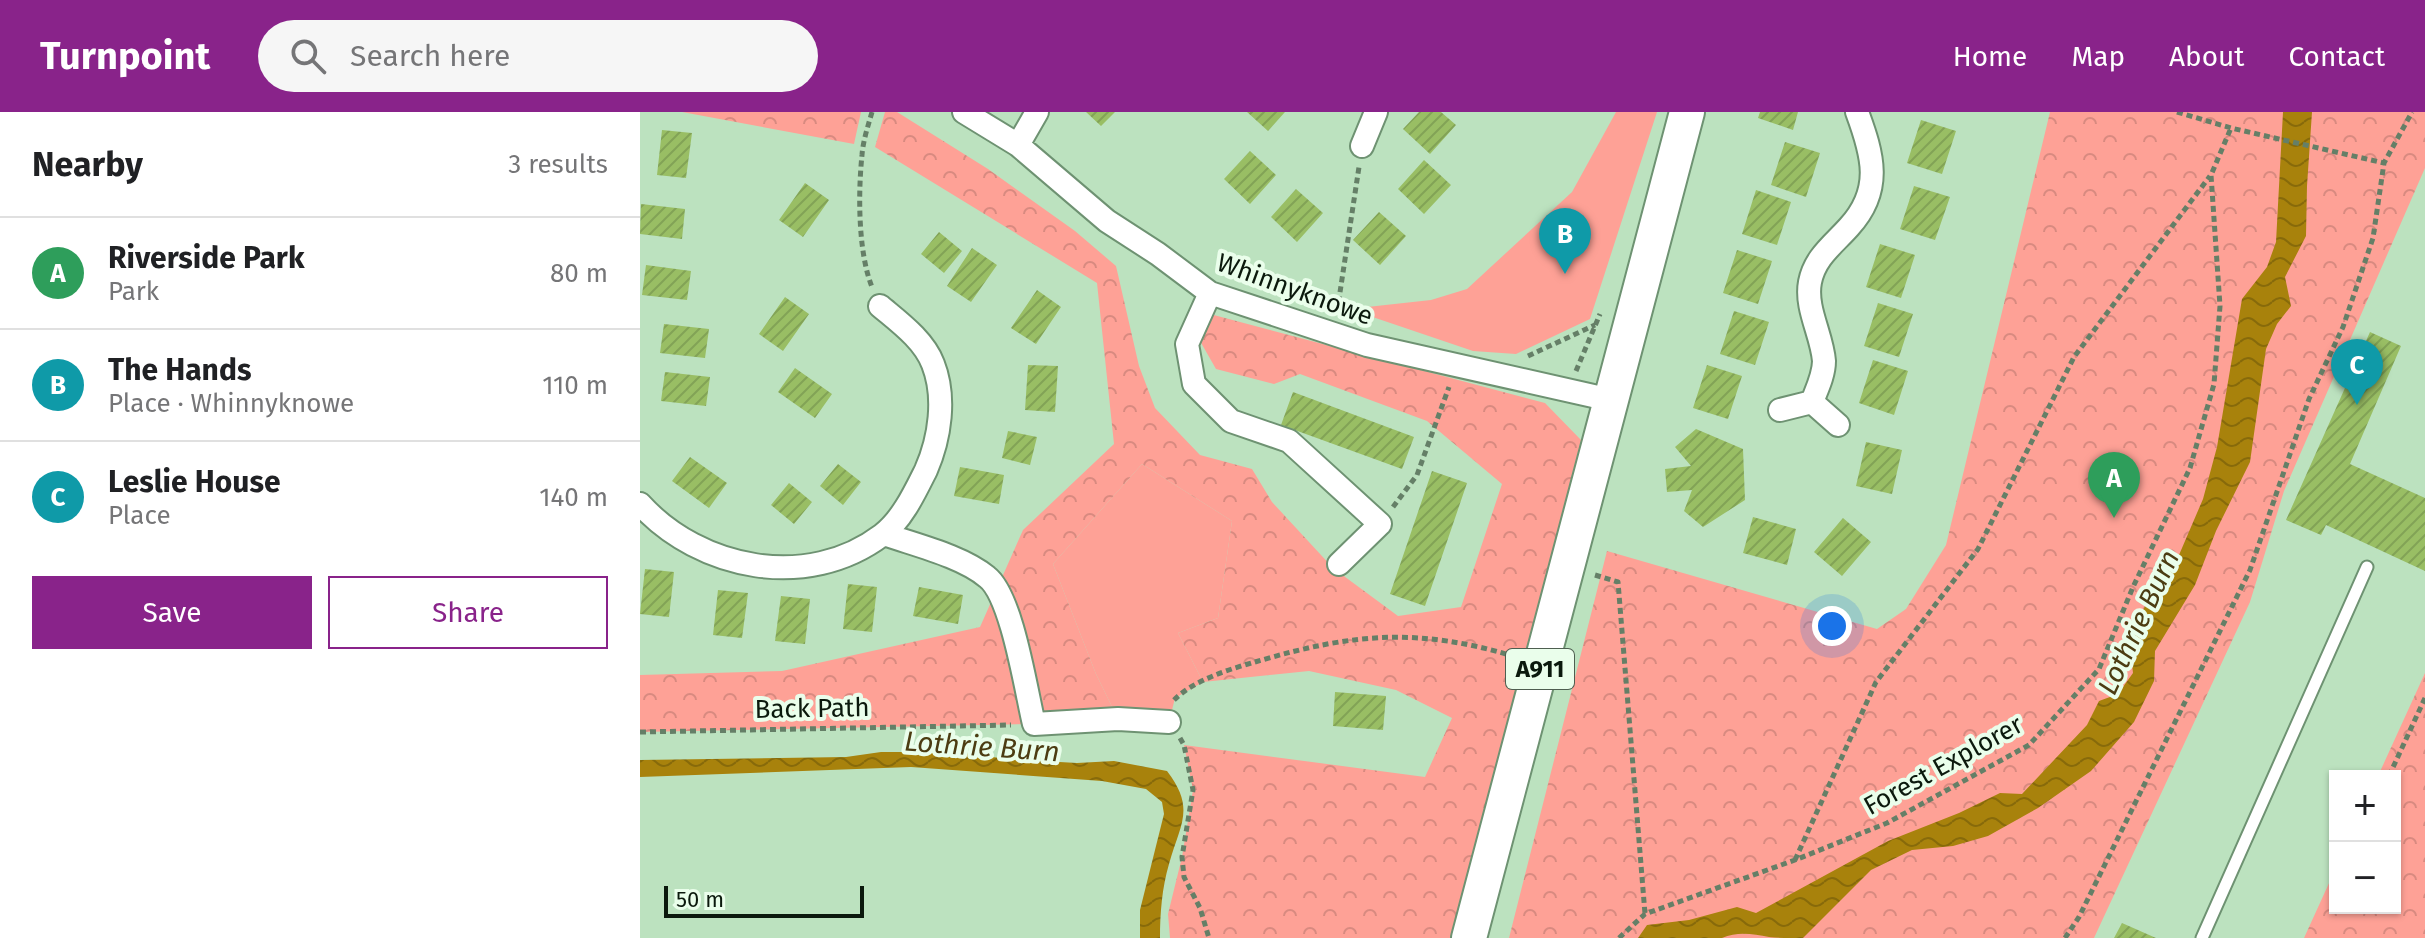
<!DOCTYPE html>
<meta charset="utf-8">
<style>
:root{--surface:#fff;--page:#f6f6f6;--text:#202124;--muted:#757577;--line:#e0e0e0;--accent:#89238a}
body{margin:0;font-family:"Fira Sans",sans-serif;background:var(--page);color:var(--text)}
.controls{position:absolute;right:24px;bottom:24px;display:grid;overflow:hidden;border-radius:0px;box-shadow:0 2px 6px #0004}
.controls button{width:72px;height:72px;display:grid;place-items:center;padding:0;border:0;border-bottom:2px solid var(--line);background:var(--surface);color:var(--text);font:40px sans-serif}
.scale{position:absolute;left:24px;bottom:20px;width:200px;box-sizing:border-box;padding-left:8px;border:4px solid #0b190d;border-top:0;font-size:22px;line-height:28px;white-space:nowrap;color:#0b190d;-webkit-text-stroke:6px #eafeeb;paint-order:stroke}
.you{position:absolute;left:1192px;top:514px;width:28px;height:28px;margin:-20px;border:6px solid #fff;border-radius:50%;background:#1a73e8;box-shadow:0 0 0 12px #1a73e833}
.badge{display:grid;place-items:center;width:52px;height:52px;border-radius:50%;background:var(--accent);color:#fff;font-size:26px;font-weight:700}
.pin{position:absolute;translate:-50% -66px;filter:drop-shadow(0 2px 4px #0008)}
.pin::after{content:'';position:absolute;top:42px;width:28px;height:24px;background:inherit;clip-path:polygon(0 0,100% 0,50% 100%)}
.list{margin:0;padding:0;list-style:none}
h2{display:flex;justify-content:space-between;align-items:center;height:104px;margin:0;padding:0 32px;font-size:34px}
h2 small{font-size:26px;font-weight:400;color:var(--muted)}
.list li{display:grid;grid-template-columns:52px 1fr auto;gap:24px;align-items:center;box-sizing:border-box;height:112px;padding:0 32px;border-top:2px solid var(--line)}
.list b{display:block;font-size:30px;white-space:nowrap}
.list p{margin:0;font-size:26px;white-space:nowrap;color:var(--muted)}
.list em{font-size:26px;font-style:normal;color:var(--muted)}
.actions{display:flex;gap:16px;padding:24px 32px}
.actions a{flex:1;padding:18px 0;border:2px solid var(--accent);border-radius:0px;text-align:center;font-size:28px;color:var(--accent)}
.actions .main{background:var(--accent);color:#fff}
.icon{flex:none;width:44px;height:44px;fill:none;stroke:currentColor;stroke-width:2;stroke-linecap:round;stroke-linejoin:round}
.map{position:relative;flex:none;width:1785px;height:826px;overflow:hidden}
header{display:flex;align-items:center;gap:48px;box-sizing:border-box;height:112px;padding:0 40px;background:var(--accent);color:#fff}
header strong{font-size:38px}
nav{display:flex;gap:44px;margin-inline-start:auto;font-size:28px}
.search{width:560px;height:72px;background:var(--page);display:flex;align-items:center;gap:20px;box-sizing:border-box;padding:0 28px;border-radius:44px;color:var(--muted);font-size:30px}
main{display:flex}
aside{flex:1;background:var(--surface)}
.map>svg:first-child{display:block}
.grass{fill:#fea196}
.forest{fill:url(#forest-crowns)}
.water{fill:url(#water-waves)}
.building{fill:url(#building-hatch)}
.lines{fill:none;stroke-linecap:round;stroke-linejoin:round}
.service-casing{stroke:#6e9272;stroke-width:15}
.minor-casing{stroke:#6e9272;stroke-width:26}
.primary-casing{stroke:#6e9272;stroke-width:38}
.path{stroke:#657f67;stroke-width:5;stroke-dasharray:6 4;stroke-linecap:butt}
.service{stroke:#fff;stroke-width:11}
.minor{stroke:#fff;stroke-width:22}
.primary{stroke:#fff;stroke-width:34}
.labels{text-anchor:middle;stroke-width:8;stroke-linejoin:round;paint-order:stroke}
.shield{fill:#eafeeb;stroke:#4e5e50;stroke-width:2}
.shield-label{font-size:24px;font-weight:bold;fill:#0b190d}
.street-label{font-size:26px;fill:#0b190d;stroke:#eafeeb}
.water-label{font-size:28px;font-style:italic;fill:#4c3c12;stroke:#eafeeb}
</style>
<header>
<strong>Turnpoint</strong>
<div class="search"><svg class="icon" aria-label="search" viewBox="0 0 24 24"><circle cx="10" cy="10" r="6"/><path d="M15 15l6 6"/></svg>Search here</div>
<nav><a>Home</a><a>Map</a><a>About</a><a>Contact</a></nav>
</header>
<main>
<aside>
<h2>Nearby<small>3 results</small></h2>
<ul class="list">
<li><span class="badge" style="background:#2e9e5b">A</span><div><b>Riverside Park</b><p>Park</p></div><em>80 m</em></li>
<li><span class="badge" style="background:#0f9aa8">B</span><div><b>The Hands</b><p>Place · Whinnyknowe</p></div><em>110 m</em></li>
<li><span class="badge" style="background:#0f9aa8">C</span><div><b>Leslie House</b><p>Place</p></div><em>140 m</em></li>
</ul>
<div class="actions"><a class="main">Save</a><a>Share</a></div>
</aside>
<div class="map">
<svg width="1785" height="826" viewBox="0 0 1785 826">
<defs>
<pattern id="forest-crowns" width="20" height="18" patternUnits="userSpaceOnUse" patternTransform="scale(2)"><rect width="20" height="18" fill="#fea196"/><path d="M2 6a3 3 0 1 1 6 0M12 15a3 3 0 1 1 6 0" fill="none" stroke="#d88a80"/></pattern>
<pattern id="water-waves" width="16" height="10" patternUnits="userSpaceOnUse" patternTransform="scale(2)"><rect width="16" height="10" fill="#a8820c"/><path d="M0 5q4-4 8 0t8 0" fill="none" stroke="#876a0a"/></pattern>
<pattern id="building-hatch" width="6" height="6" patternUnits="userSpaceOnUse" patternTransform="scale(2)"><rect width="6" height="6" fill="#99be64"/><path d="M-1 1l2-2M0 6l6-6M5 7l2-2" fill="none" stroke="#82a356"/></pattern>
</defs>
<rect width="100%" height="100%" fill="#bce2bf"/>
<path class="grass" d="M976,0H1017L950,207L876,242L833,239L709,197L791,188L827,177L932,80Z
M502,352L592,409L578,506L538,521L563,570L535,586L529,610L478,607L456,562L413,452Z"/>
<path class="forest" d="M42,0H221L214,32Z
M245,0H257L348,57L435,119L476,154L499,254L515,296L560,343L612,357L632,390L693,456L758,504L821,495L862,372L787,309L660,262L634,272L576,257L560,229L570,202L905,291L941,328L813,826H530L528,802L542,745L553,678L544,633L785,665L812,606L756,578L669,559L563,570L538,521L578,506L592,409L502,352L413,452L456,562L478,607L394,612L0,620V563L142,559L340,515L383,418L474,332L457,171L235,35Z
M1410,0H1785V56L1644,379L1610,490L1454,826H869L967,439L1237,517L1266,497L1306,433Z
M1785,561V826H1664L1695,758V796H1755V664H1738Z"/>
<path class="water" d="M1643,0H1672L1667,74L1666,124L1645,165L1651,194L1637,212L1626,237L1610,350L1576,419L1555,473L1515,539L1514,569L1494,610L1451,659L1398,696L1348,724L1313,734L1272,738L1231,758L1163,826C1152,826 1139,826 1129,825C1113,822 1098,819 1082,826H998L1007,813L1049,808L1097,795L1116,801L1248,729L1319,701L1360,681L1382,682L1447,613L1459,589L1478,582L1493,561L1489,527L1504,496L1539,443L1563,387L1577,335L1602,187L1627,155L1636,130Z
M241,640H316L367,647L437,651L474,649L527,659C556,697 540,712 529,752C522,776 520,801 520,826H500V798L524,702L522,690L506,677L462,669L271,655L0,665V648L206,645Z"/>
<path class="building" d="M446,0H475L461,14Z
M607,0H645L628,19Z
M779,0H801L816,13L790,42L763,17Z
M1120,0H1158L1153,18L1118,6Z
M1281,8L1316,19L1302,62L1267,51Z
M22,18L52,21L46,66L17,63Z
M1145,30L1180,41L1166,85L1131,73Z
M610,39L636,63L610,92L584,67Z
M784,48L811,73L784,102L758,77Z
M165,71L189,88L163,125L139,108Z
M1274,74L1310,85L1295,128L1260,117Z
M656,77L683,101L657,130L631,105Z
M1116,78L1151,90L1137,133L1102,122Z
M1,92L45,97L42,127L0,122Z
M739,100L766,124L740,153L713,128Z
M299,120L322,139L304,161L281,142Z
M1240,132L1275,143L1261,186L1226,175Z
M332,136L357,153L331,190L307,174Z
M1097,138L1132,149L1118,192L1083,181Z
M6,153L51,159L47,188L2,183Z
M397,178L421,195L396,232L371,216Z
M145,185L169,202L143,239L119,222Z
M1238,191L1273,202L1259,245L1224,234Z
M1094,199L1129,210L1115,253L1080,242Z
M24,212L69,217L65,246L20,241Z
M1730,220L1761,234L1710,352L1785,386V459L1686,413L1681,423L1646,408Z
M1233,248L1268,259L1254,303L1219,291Z
M388,253L418,254L415,300L385,298Z
M1067,253L1102,264L1088,307L1053,296Z
M155,256L192,282L175,306L138,280Z
M25,260L70,265L66,294L21,289Z
M653,280L774,325L762,357L641,313Z
M1056,317L1103,337L1105,388L1063,415L1044,399L1052,378L1027,380L1025,357L1051,354L1035,335Z
M368,319L397,325L390,353L362,346Z
M1226,330L1262,338L1252,382L1216,374Z
M50,345L87,371L69,396L32,369Z
M198,352L221,370L203,393L180,374Z
M320,355L364,363L359,392L314,384Z
M792,359L827,371L785,494L750,482Z
M149,371L172,390L154,412L131,393Z
M1113,405L1156,417L1147,453L1103,441Z
M1203,406L1231,430L1202,464L1174,440Z
M5,457L34,460L29,505L0,502Z
M208,472L237,475L232,520L203,517Z
M279,475L323,483L318,512L273,504Z
M78,478L108,481L102,526L73,523Z
M141,484L170,487L165,532L135,529Z
M695,580L746,584L743,618L693,614Z
M1482,811L1516,826H1474Z"/>
<g class="lines">
<defs>
<path id="service" d="M1562,826L1727,455"/>
<path id="minor" d="M324,0L378,33L467,109L518,142L570,181L727,233L971,288
M378,33L397,0
M722,34L736,0
M570,181L547,232L554,272L591,309L649,329L740,412L699,452
M1172,290L1198,313
M1140,298L1172,290C1177,277 1184,263 1184,249C1182,223 1165,196 1170,170C1175,145 1193,133 1209,115C1243,78 1233,43 1217,0
M0,392C60,458 168,479 242,423C262,408 275,380 286,358C300,326 306,285 293,252C284,228 259,210 240,194
M244,422C275,433 322,444 347,465C372,484 386,579 394,612L478,607L529,610"/>
<path id="primary" d="M829,826L1047,0"/>
</defs>
<use href="#service" class="service-casing"/>
<use href="#minor" class="minor-casing"/>
<use href="#primary" class="primary-casing"/>
<path class="path" d="M232,0C228,14 223,29 222,43C218,81 218,140 232,175
M1537,0L1591,16L1744,51
M697,200L719,55
M888,244L955,213
M936,259L960,202
M753,395L777,363L809,275
M955,463L978,470L1005,802
M534,588C555,567 593,556 622,548C715,521 779,516 873,544
M0,620L371,613
M540,626L544,633L553,678L542,745L544,765L560,796L569,826
M1749,664L1785,586
M1155,748L1236,570L1338,437L1434,245L1570,64
M1692,789L1695,782
M979,826L1005,802L1155,748L1247,711L1389,633L1459,557L1493,475L1550,356L1574,272L1580,194L1571,63L1591,16
M1425,826L1439,805L1610,458L1669,287L1703,215L1733,126L1744,51L1772,0"/>
<use href="#service" class="service"/>
<use href="#minor" class="minor"/>
<use href="#primary" class="primary"/>
</g>
<g class="labels">
<rect class="shield" x="866" y="537" width="68" height="40" rx="6"/>
<g class="shield-label">
<text x="900" y="565">A911</text>
</g>
<g class="street-label">
<text transform="translate(655 177) rotate(20)" y="9">Whinnyknowe</text>
<text transform="translate(172 596) rotate(-1)" y="9">Back Path</text>
<text transform="translate(1303 653) rotate(-29)" y="9">Forest Explorer</text>
</g>
<g class="water-label">
<text transform="translate(1498 510) rotate(-65)" y="10">Lothrie Burn</text>
<text transform="translate(342 634) rotate(4)" y="10">Lothrie Burn</text>
</g>
</g>
</svg>
<div class="controls">
<button>+</button>
<button>−</button>
</div>
<div class="scale">50 m</div>
<div class="you"></div>
<div class="pin badge" style="left:1474px;top:406px;background:#2e9e5b">A</div>
<div class="pin badge" style="left:925px;top:162px;background:#0f9aa8">B</div>
<div class="pin badge" style="left:1717px;top:293px;background:#0f9aa8">C</div>
</div>
</main>
